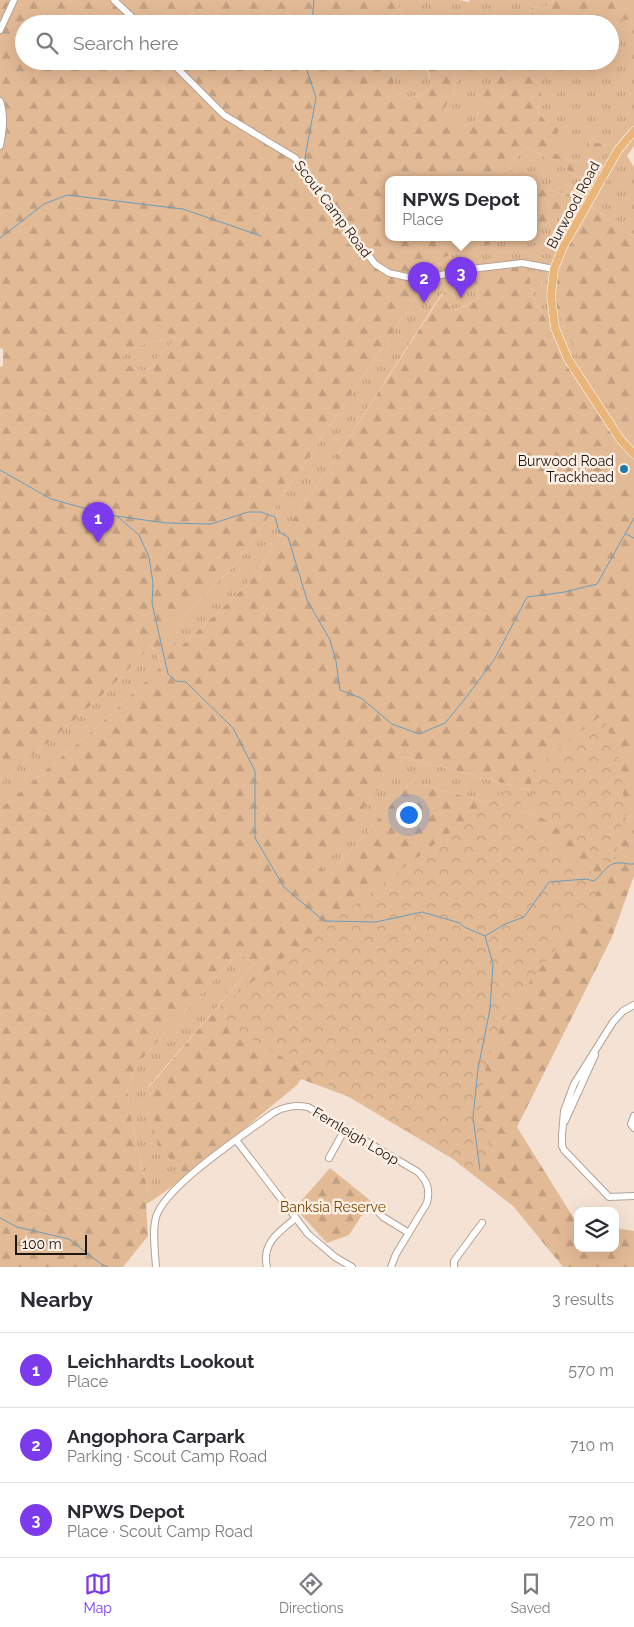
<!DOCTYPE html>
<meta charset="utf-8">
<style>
:root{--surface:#fff;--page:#f7f7f7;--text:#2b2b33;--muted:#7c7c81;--line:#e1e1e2;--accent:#7c3aed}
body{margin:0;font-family:Raleway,sans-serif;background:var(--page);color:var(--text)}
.controls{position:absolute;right:15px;bottom:15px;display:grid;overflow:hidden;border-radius:10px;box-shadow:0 5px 20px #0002}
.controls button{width:45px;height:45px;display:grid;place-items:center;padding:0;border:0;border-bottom:1px solid var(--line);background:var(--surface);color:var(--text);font:25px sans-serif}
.scale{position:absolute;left:15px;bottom:12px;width:72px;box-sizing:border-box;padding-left:5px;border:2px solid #1c1611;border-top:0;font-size:14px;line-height:18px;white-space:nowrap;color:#1c1611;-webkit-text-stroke:4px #fef0e5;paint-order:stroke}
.you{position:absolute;left:408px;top:814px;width:18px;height:18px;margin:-12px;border:4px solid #fff;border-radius:50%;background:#1a73e8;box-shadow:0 0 0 8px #1a73e833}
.badge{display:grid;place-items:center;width:32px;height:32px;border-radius:50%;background:var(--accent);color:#fff;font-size:16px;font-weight:700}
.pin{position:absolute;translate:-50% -41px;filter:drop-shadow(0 1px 2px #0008)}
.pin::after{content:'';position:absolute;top:26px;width:18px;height:15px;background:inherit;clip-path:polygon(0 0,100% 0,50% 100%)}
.popup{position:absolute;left:385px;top:176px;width:152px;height:65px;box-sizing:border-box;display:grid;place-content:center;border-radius:10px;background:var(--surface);filter:drop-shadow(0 1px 4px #0005);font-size:16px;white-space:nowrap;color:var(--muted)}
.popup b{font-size:19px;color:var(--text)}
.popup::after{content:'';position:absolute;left:50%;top:100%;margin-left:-10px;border:10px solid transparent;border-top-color:var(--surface)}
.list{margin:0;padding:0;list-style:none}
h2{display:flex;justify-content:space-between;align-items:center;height:65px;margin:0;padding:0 20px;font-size:21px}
h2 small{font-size:16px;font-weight:400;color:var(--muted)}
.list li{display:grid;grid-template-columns:32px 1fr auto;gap:15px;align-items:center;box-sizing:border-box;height:75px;padding:0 20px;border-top:1px solid var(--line)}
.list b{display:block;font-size:19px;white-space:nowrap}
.list p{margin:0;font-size:16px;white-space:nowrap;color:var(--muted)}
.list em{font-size:16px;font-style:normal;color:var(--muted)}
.icon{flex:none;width:28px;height:28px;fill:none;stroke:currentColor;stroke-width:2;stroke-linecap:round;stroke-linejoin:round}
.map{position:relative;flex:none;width:634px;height:1267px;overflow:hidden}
.search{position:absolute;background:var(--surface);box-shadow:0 5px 20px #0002;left:15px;right:15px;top:15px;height:55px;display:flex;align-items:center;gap:12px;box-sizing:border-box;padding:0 18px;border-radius:28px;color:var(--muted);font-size:19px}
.sheet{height:290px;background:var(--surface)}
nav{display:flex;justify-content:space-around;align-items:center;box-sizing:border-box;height:70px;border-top:1px solid var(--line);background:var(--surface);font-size:14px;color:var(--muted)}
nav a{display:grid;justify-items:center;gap:2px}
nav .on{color:var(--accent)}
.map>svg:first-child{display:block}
.grass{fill:url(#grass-tufts)}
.forest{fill:url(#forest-firs);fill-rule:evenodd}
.park{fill:url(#park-crowns)}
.pitch{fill:#e3ba96}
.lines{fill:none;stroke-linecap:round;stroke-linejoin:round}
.stream{stroke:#699dbc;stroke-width:1}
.minor-casing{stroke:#b3a396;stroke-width:8}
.major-casing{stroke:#fff;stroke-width:9}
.minor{stroke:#fff;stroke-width:6}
.major{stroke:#e9b579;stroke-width:8}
.poi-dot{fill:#1d7ba8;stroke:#fef0e5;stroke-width:2}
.labels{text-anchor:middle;stroke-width:5;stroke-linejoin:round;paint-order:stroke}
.street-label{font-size:14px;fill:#1c1611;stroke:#fef0e5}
.poi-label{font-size:14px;fill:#1c1611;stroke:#fef0e5;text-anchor:end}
.park-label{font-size:14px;fill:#7c4703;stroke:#fef0e5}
</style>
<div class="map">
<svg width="634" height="1267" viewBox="0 0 634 1267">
<defs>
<pattern id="grass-tufts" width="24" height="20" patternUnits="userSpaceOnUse" patternTransform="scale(1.25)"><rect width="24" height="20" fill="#e3ba96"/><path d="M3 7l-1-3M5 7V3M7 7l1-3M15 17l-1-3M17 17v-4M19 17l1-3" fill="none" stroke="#c29f80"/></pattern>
<pattern id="forest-firs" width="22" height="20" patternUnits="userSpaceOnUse" patternTransform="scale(1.25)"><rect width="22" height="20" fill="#e3ba96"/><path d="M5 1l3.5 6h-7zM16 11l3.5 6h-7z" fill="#c29f80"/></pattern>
<pattern id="park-crowns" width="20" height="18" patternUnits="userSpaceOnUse" patternTransform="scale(1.25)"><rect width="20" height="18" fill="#e3ba96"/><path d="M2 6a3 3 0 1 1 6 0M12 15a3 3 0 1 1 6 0" fill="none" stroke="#c29f80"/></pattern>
</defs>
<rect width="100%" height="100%" fill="#f4e3d4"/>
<path class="grass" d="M396,0H459L469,2L470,0H554L547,6L531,8L528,24H407Z
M620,18L634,22V146L627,156L634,167V238L578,196L534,188V179H522L508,167L526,147L546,158L558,161L572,174L587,180L607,145L589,141L593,160L571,162L556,152L546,122L537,110L541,96L498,77L484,93L476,121L456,129L444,109L453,94L457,80L447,61H610V35Z
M395,61C424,61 424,57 432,86L421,95L406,99L393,92Z
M582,204L565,235L552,265H549V260L540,258L541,284L544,291L548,272L550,273L621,425L634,441V448L617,428L534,300L526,266L472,275L479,297L475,301L454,310L448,306L447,297L442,293L337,456L247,585L176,651L173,642L166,632L236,564L262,526L426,283L422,263L517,237H534V231Z
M173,336L176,340L163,351L153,367L143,371L133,368L121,358C134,343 154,342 173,336Z
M151,646L158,656L161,667L97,727L0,809V783C52,739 105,696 151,646Z
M404,757L634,818V842L411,782L330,874L316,866Z
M238,953L254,964L148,1087L187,1176L153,1200L148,1192L133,1129L127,1089L138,1063Z"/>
<path class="forest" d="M0,0H396L407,24H24V61H395L393,92L406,99L421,95L432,86L427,67L420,61H447L457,80L453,94L444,109L456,128L476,121L483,93L498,77L520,71L541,85V96L537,110L546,122L558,128L556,152L571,162L592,160L589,141L607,145L599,164L587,180L572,174L558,161L546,158L526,147L508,167L522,179H388V237H517L423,263L426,283L262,526L236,564L166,632L173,642L176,651L247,585L337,456L443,293L447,297L448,306L455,310L475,301L479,297L472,275L475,267L526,262L534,300L617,428L634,448V818L404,757L317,866L330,874L411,782L634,842V876L612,937L517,1127L576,1222L578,1223V1248H615V1228L634,1231V1267H563L513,1206L458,1163L406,1118L301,1079L297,1085L187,1176L158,1147L148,1088L254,964L238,953L138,1063L127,1089L133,1129L148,1192L153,1200L146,1204L148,1236L123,1267H0V809L97,727L161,667L158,656L151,646C105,696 52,739 0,783V367L3,366V349L0,348ZM173,336L176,340L163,351L153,367L143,371L133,368L121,358C134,343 154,342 173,336Z
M554,0H634V22L620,18L610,35V24H528L531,8L547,6Z
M534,188L578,196L634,238V441L621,425L566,333L549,285L550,273L548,272L544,292C540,280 538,270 540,257L549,260V265H552L565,235L582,204L534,231Z
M330,1168L371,1201L349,1235L327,1243L295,1208Z"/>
<path class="park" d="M604,713C606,729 613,743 618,758C627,793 625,833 611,866L535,813L530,772Z
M518,781L523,821L604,881C559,960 470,1021 483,1122C484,1132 489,1142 492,1151L478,1174L210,1014Z"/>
<path class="pitch" d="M562,132L572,137L562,157L552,152Z"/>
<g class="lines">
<path class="stream" d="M312,24L314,0
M304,163L316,98L305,64V61
M0,238L44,204L67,195L183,209L261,236
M0,470L51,499L109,515L166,523L211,524L248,512H261L275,517L279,532L288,537L307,600L330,640L336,661L340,690L361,698L392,724L419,734L445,723L464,700L494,660L527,597L565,592L597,584L634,518
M118,517L139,535L149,557L153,583L152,603L168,674L176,681L186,682L233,728L255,771V838L284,887L324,921L376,922L422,912L460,923L464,927L485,936L505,924L524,917L549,882L586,879L594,881C602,875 606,864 617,863C623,862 628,865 634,864
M626,534L634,538
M480,1170L473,1117L478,1069L490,1009L493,964L485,936
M0,1218L17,1227L69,1239L101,1264L108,1267"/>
<defs>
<path id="minor" d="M114,0L139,24
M0,30L14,0
M170,61L224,115L295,158L375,264L389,273L407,277L441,275L471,269L522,263L554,269
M0,101C5,116 3,131 0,146
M634,1005L623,1011L613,1022L574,1084L564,1111L562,1135V1146L564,1150L609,1197L634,1196
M634,1116L631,1124L634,1128
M565,1121L595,1055
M236,1140L308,1234L335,1257L352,1267
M329,1158L345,1129
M373,1206L383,1217L409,1233
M156,1267C155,1251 152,1232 156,1217C166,1185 245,1134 273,1113C285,1106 295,1105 308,1107L418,1172C428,1182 430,1190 427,1203L396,1254L391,1267
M267,1267C261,1243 280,1231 296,1218
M454,1267V1261L482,1223"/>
<path id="major" d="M634,131L618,150L563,247L554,269L551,296L555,328L568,359L620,439L634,454"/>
</defs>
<use href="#minor" class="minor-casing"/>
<use href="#major" class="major-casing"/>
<use href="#minor" class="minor"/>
<use href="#major" class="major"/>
</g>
<circle class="poi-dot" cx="624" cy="469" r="5"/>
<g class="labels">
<g class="street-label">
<text transform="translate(573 205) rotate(-62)" y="5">Burwood Road</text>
<text transform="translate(333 209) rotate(53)" y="5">Scout Camp Road</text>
<text transform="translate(356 1136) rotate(31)" y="5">Fernleigh Loop</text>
</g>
<g class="poi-label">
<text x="614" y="466">Burwood Road<tspan x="614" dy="16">Trackhead</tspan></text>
</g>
<g class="park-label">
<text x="333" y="1212">Banksia Reserve</text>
</g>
</g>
</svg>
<div class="controls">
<button><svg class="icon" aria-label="layers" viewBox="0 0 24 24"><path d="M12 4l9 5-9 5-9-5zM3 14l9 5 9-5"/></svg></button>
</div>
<div class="scale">100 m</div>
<div class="you"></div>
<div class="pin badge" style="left:98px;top:543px">1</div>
<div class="pin badge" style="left:424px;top:303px">2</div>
<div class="pin badge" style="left:461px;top:298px">3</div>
<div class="popup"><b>NPWS Depot</b>Place</div>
<div class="search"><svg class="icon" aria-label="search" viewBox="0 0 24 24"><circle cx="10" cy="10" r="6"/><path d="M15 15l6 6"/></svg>Search here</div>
</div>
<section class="sheet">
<h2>Nearby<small>3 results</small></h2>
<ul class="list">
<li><span class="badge">1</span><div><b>Leichhardts Lookout</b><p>Place</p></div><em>570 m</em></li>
<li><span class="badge">2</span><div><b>Angophora Carpark</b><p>Parking · Scout Camp Road</p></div><em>710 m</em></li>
<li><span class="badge">3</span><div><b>NPWS Depot</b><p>Place · Scout Camp Road</p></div><em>720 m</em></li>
</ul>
</section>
<nav>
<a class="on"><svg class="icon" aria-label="map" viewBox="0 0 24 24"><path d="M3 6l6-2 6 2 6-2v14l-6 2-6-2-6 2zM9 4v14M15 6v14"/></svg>Map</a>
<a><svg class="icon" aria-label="directions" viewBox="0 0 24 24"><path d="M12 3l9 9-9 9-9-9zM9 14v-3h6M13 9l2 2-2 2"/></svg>Directions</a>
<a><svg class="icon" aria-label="saved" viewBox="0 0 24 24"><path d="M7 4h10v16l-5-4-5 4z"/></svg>Saved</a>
</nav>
